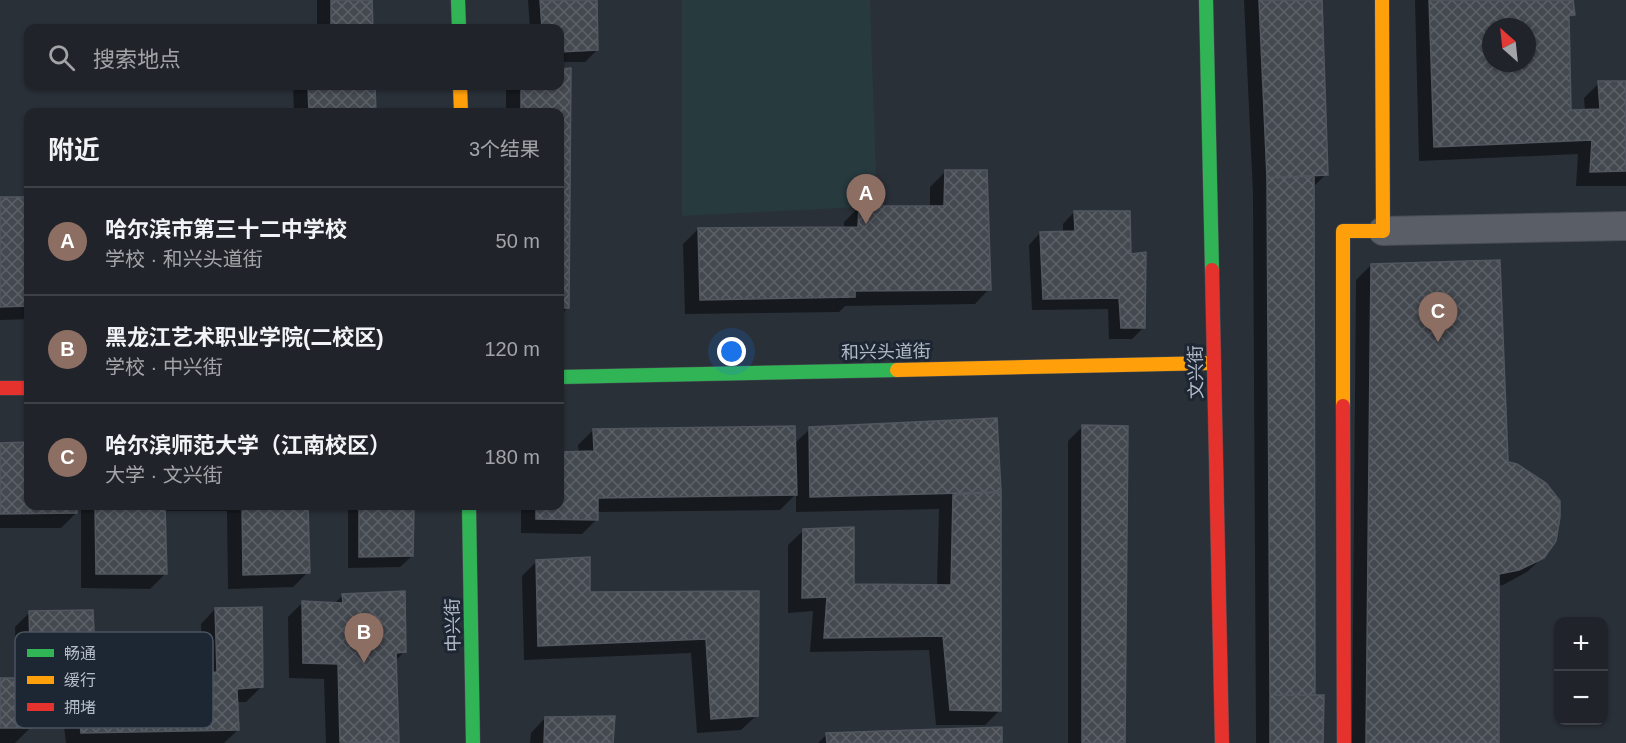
<!DOCTYPE html>
<html lang="zh">
<meta charset="utf-8">
<style>
:root{--surface:#20242a;--page:#2d3036;--text:#f1f3f6;--muted:#a2a4a8;--line:#3d4147;--accent:#8bbbb9}
body{margin:0;font-family:Helvetica,"Noto Sans SC",sans-serif;background:var(--page);color:var(--text)}
.controls{position:absolute;right:18px;bottom:18px;display:grid;overflow:hidden;border-radius:12px;box-shadow:0 2px 4px #0004}
.controls button{width:54px;height:54px;display:grid;place-items:center;padding:0;border:0;border-bottom:2px solid var(--line);background:var(--surface);color:var(--text);font:30px sans-serif}
.compass{position:absolute;left:1482px;top:18px;width:54px;height:54px;border-radius:50%;background:var(--surface);box-shadow:0 2px 4px #0004;rotate:333deg}
.you{position:absolute;left:732px;top:352px;width:21px;height:21px;margin:-15px;border:4px solid #fff;border-radius:50%;background:#1a73e8;box-shadow:0 0 0 9px #1a73e833}
.badge{display:grid;place-items:center;width:39px;height:39px;border-radius:50%;background:var(--accent);color:#fff;font-size:20px;font-weight:700}
.pin{position:absolute;translate:-50% -50px;filter:drop-shadow(0 2px 3px #0008)}
.pin::after{content:'';position:absolute;top:32px;width:21px;height:18px;background:inherit;clip-path:polygon(0 0,100% 0,50% 100%)}
.list{margin:0;padding:0;list-style:none}
h2{display:flex;justify-content:space-between;align-items:center;height:78px;margin:0;padding:0 24px;font-size:26px}
h2 small{font-size:20px;font-weight:400;color:var(--muted)}
.list li{display:grid;grid-template-columns:39px 1fr auto;gap:18px;align-items:center;box-sizing:border-box;height:108px;padding:0 24px;border-top:2px solid var(--line)}
.list b{display:block;font-size:22px;white-space:nowrap}
.list p{margin:0;font-size:20px;white-space:nowrap;color:var(--muted)}
.list em{font-size:20px;font-style:normal;color:var(--muted)}
.icon{flex:none;width:33px;height:33px;fill:none;stroke:currentColor;stroke-width:2;stroke-linecap:round;stroke-linejoin:round}
.map{position:relative;flex:none;width:1626px;height:743px;overflow:hidden}
.search{position:absolute;background:var(--surface);box-shadow:0 2px 4px #0004;left:24px;top:24px;width:540px;height:66px;display:flex;align-items:center;gap:15px;box-sizing:border-box;padding:0 21px;border-radius:12px;color:var(--muted);font-size:22px}
.panel{position:absolute;background:var(--surface);box-shadow:0 2px 4px #0004;left:24px;top:108px;width:540px;height:402px;border-radius:12px}
.map>svg:first-child{display:block}
.grass{fill:#273a3e}
.shadow{fill:#0007;fill-rule:evenodd}
.building{fill:url(#building-cross-hatch);stroke:#52575f;stroke-width:1.5;fill-rule:evenodd}
.lines{fill:none;stroke-linecap:round;stroke-linejoin:round}
.street-casing{stroke:#484c53;stroke-width:30}
.fast-casing{stroke:#484c53;stroke-width:15}
.slow-casing{stroke:#484c53;stroke-width:15}
.jam-casing{stroke:#484c53;stroke-width:15}
.street{stroke:#5a5e66;stroke-width:28}
.fast{stroke:#30b455;stroke-width:14}
.slow{stroke:#ff9f0a;stroke-width:14}
.jam{stroke:#e5322d;stroke-width:14}
.labels{text-anchor:middle;stroke-width:6;stroke-linejoin:round;paint-order:stroke}
.street-label{font-size:18px;fill:#b4bcc9;stroke:#1d2633}
.key{fill:#1d2633;stroke:#4a5360;stroke-width:1.5}
.key-label{font-size:16px;fill:#b4bcc9}
</style>
<div class="map">
<svg width="1626" height="743" viewBox="0 0 1626 743">
<defs>
<pattern id="building-cross-hatch" width="8" height="8" patternUnits="userSpaceOnUse" patternTransform="scale(1.5)"><rect width="8" height="8" fill="#444950"/><path d="M0 0l8 8M0 8l8-8" fill="none" stroke="#5d6168"/></pattern>
</defs>
<rect width="100%" height="100%" fill="#2a3038"/>
<path class="grass" d="M682,0H870L877,206L682,216Z"/>
<path class="shadow" d="M317,0H370L371,28H317Z
M528,0H596L597,50L585,62H560V28H530Z
M1244,0H1320L1326,174L1313,187L1314,697L1321,743H1256L1253,194Z
M1415,0H1571L1574,14L1567,21L1570,111H1585L1584,98L1599,83H1626V186H1576L1578,154L1419,161ZM1491,27H1527V63H1491Z
M560,70H569L568,307L560,316V112H506V86H560Z
M293,86H374L375,112H294Z
M945,172L989,289L975,304L845,306L839,312L685,314L683,244L698,229H844V222L859,207H930V187Z
M0,198H28V319L0,320Z
M1074,212L1130,256L1144,327L1132,339H1109L1108,309L1032,310L1029,245L1040,233H1063V224Z
M1371,265L1507,463L1543,557L1527,572L1503,585L1497,586L1498,743H1352L1356,280Z
M995,420L1000,492V710L985,725H936L929,650L810,652L813,611L788,613V545L803,531L853,586H937L939,509L796,512V494L780,510L597,512V519L582,534L521,533V506H560V454L579,453L578,445L593,430L794,444L810,429Z
M1082,427L1124,743H1068V441Z
M0,444H28V506H76V513L61,528H0Z
M81,506H306L308,572L293,587L228,589L227,511H164L165,574L150,589L81,588Z
M348,506H412V556L400,567L348,568Z
M537,561L589,593L757,592L756,716L741,730L697,733L691,653L524,660L522,576Z
M343,595L405,651L394,662L398,743H326L324,679L289,678L288,617L302,603L334,604Z
M215,609L261,687L246,702H237L238,730L224,743H66L63,718H29L30,728L15,743H0V679L17,680L15,627L30,612L94,677L202,674L201,624Z
M545,718L611,743H530L531,733Z
M827,734L1001,743H818Z"/>
<path class="building" d="M331,0H372L373,28H331Z
M540,0H597L598,50L560,52V28H542Z
M1259,0H1322L1328,175L1267,178Z
M1429,0H1573L1575,15L1569,16L1571,110L1600,109L1598,81H1626V171L1590,172L1592,140L1434,147ZM1491,27H1527V63H1491Z
M571,68L569,308H560V112H521V86H560V69Z
M308,86H375L376,112H309Z
M945,170H987L991,290L855,291V297L700,300L698,228L858,227L859,206H944Z
M1314,176L1315,695H1270L1267,178Z
M0,197H28V306L0,307Z
M1074,211H1130L1131,254L1146,252L1145,328H1121L1119,298L1043,299L1040,232L1075,231Z
M1500,260L1508,462L1517,464L1546,483L1560,501V517L1556,541L1544,558L1519,570L1499,574V743H1366L1371,264Z
M997,418L1001,492L810,497L809,427Z
M1082,425L1128,426L1125,743H1082Z
M795,426L797,495L598,498V520L536,519V506H560V452L594,451L593,429Z
M28,442V506H77V513L0,514V443Z
M1001,492V711L950,710L943,636L824,638L827,597L802,598L803,529L854,527V584L951,585L953,495Z
M95,506H165L167,574H96Z
M242,506H308L310,573L243,575Z
M359,506H414L413,556L359,557Z
M590,557V592L759,591L758,716L711,719L706,639L538,646L536,560Z
M405,591L406,652L396,653L399,743L340,742L338,664L303,663L302,601L343,603L342,594Z
M262,607L263,687L237,689L239,730L81,733L78,704L30,703L31,728H0V678H31L29,611L93,610L96,676L217,672L215,608Z
M1270,695H1324L1323,743H1270Z
M615,716L613,743H544L545,717Z
M1002,727V743H827L826,733Z"/>
<g class="lines">
<defs>
<path id="street" d="M1383,231L1626,226"/>
<path id="fast" d="M458,0L459,28
M1206,0L1212,270
M560,377L897,370
M469,506L473,743"/>
<path id="slow" d="M460,86L461,112
M897,370L1214,363
M1343,406V231H1383L1382,0"/>
<path id="jam" d="M1212,270L1222,743
M0,388H28
M1343,406L1344,743"/>
</defs>
<use href="#street" class="street-casing"/>
<use href="#fast" class="fast-casing"/>
<use href="#slow" class="slow-casing"/>
<use href="#jam" class="jam-casing"/>
<use href="#street" class="street"/>
<use href="#fast" class="fast"/>
<use href="#slow" class="slow"/>
<use href="#jam" class="jam"/>
</g>
<g class="labels">
<g class="street-label">
<text transform="translate(886 352) rotate(-1)" y="6">和兴头道街</text>
<text transform="translate(1196 372) rotate(-91)" y="6">文兴街</text>
<text transform="translate(453 625) rotate(-91)" y="6">中兴街</text>
</g>
</g>
<rect x="15" y="632" width="198" height="96" rx="9" class="key"/>
<rect x="27" y="649" width="27" height="8" fill="#30b455"/>
<rect x="27" y="676" width="27" height="8" fill="#ff9f0a"/>
<rect x="27" y="703" width="27" height="8" fill="#e5322d"/>
<g class="key-label">
<text x="64" y="659">畅通</text>
<text x="64" y="686">缓行</text>
<text x="64" y="713">拥堵</text>
</g>
</svg>
<div class="controls">
<button>+</button>
<button>−</button>
</div>
<svg class="compass" viewBox="-18 -18 36 36"><path d="M0-13l5 13h-10z" fill="#e53935"/><path d="M0 13l5-13h-10z" fill="#a2a4a8"/></svg>
<div class="you"></div>
<div class="pin badge" style="left:866px;top:224px;background:#8d6e63">A</div>
<div class="pin badge" style="left:364px;top:663px;background:#8d6e63">B</div>
<div class="pin badge" style="left:1438px;top:342px;background:#8d6e63">C</div>
<div class="search"><svg class="icon" aria-label="search" viewBox="0 0 24 24"><circle cx="10" cy="10" r="6"/><path d="M15 15l6 6"/></svg>搜索地点</div>
<section class="panel">
<h2>附近<small>3个结果</small></h2>
<ul class="list">
<li><span class="badge" style="background:#8d6e63">A</span><div><b>哈尔滨市第三十二中学校</b><p>学校 · 和兴头道街</p></div><em>50 m</em></li>
<li><span class="badge" style="background:#8d6e63">B</span><div><b>黑龙江艺术职业学院(二校区)</b><p>学校 · 中兴街</p></div><em>120 m</em></li>
<li><span class="badge" style="background:#8d6e63">C</span><div><b>哈尔滨师范大学（江南校区）</b><p>大学 · 文兴街</p></div><em>180 m</em></li>
</ul>
</section>
</div>
